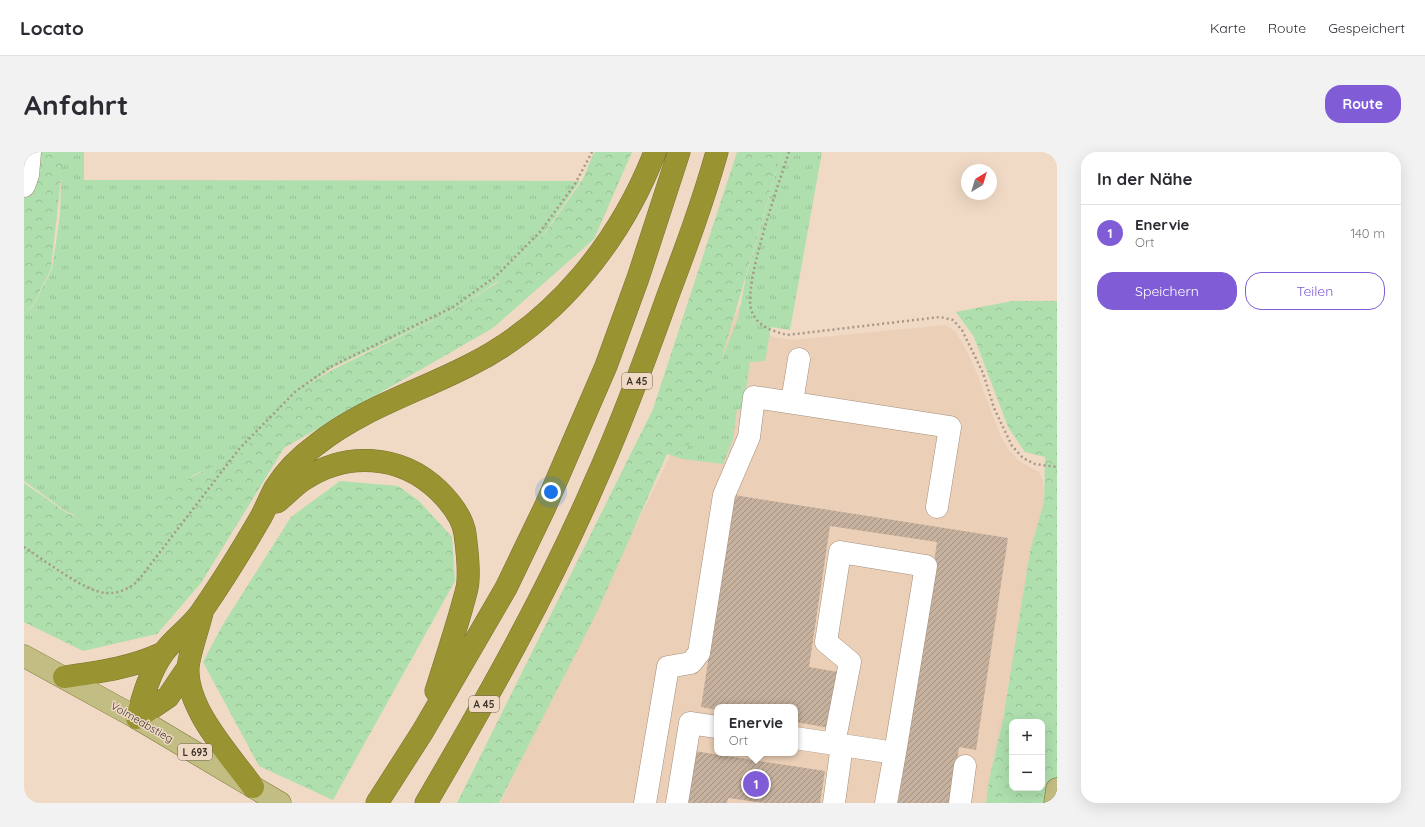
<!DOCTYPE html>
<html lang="de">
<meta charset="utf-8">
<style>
:root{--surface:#fff;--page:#f2f2f3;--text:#2b2b33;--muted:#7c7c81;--line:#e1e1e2;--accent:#805dd7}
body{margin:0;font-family:Quicksand,sans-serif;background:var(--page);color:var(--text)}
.controls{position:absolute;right:12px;bottom:12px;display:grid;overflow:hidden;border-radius:8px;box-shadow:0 4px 16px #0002}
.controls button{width:36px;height:36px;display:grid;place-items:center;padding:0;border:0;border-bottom:1px solid var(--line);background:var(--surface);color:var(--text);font:20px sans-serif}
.compass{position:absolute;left:937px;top:12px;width:36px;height:36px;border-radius:50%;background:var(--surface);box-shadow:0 4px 16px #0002;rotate:38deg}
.you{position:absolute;left:527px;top:340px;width:14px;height:14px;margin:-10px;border:3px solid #fff;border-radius:50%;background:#1a73e8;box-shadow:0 0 0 6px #1a73e833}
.badge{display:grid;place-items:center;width:26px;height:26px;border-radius:50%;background:var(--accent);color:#fff;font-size:13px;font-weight:700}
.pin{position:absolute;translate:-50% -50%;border:2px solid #fff;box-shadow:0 1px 4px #0006}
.popup{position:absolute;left:690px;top:552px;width:84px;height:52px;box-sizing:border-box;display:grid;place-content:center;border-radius:8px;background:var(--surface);filter:drop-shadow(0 1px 3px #0005);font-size:13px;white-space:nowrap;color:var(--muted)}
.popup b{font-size:15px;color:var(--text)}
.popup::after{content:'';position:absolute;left:50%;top:100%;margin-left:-8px;border:8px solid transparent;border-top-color:var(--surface)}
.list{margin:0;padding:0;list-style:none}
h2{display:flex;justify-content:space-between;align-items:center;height:52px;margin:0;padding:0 16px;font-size:17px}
h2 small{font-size:13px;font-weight:400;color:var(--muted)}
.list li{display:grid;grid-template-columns:26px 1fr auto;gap:12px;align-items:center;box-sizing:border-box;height:56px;padding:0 16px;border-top:1px solid var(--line)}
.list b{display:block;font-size:15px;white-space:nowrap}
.list p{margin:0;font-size:13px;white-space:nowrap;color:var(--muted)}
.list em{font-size:13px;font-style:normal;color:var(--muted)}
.actions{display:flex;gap:8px;padding:12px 16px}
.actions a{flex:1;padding:9px 0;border:1px solid var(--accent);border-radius:16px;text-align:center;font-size:14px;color:var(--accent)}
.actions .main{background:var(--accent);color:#fff}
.map{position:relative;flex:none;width:1033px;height:651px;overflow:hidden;border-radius:16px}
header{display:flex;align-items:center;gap:24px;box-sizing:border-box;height:56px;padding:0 20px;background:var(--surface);border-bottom:1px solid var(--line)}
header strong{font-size:19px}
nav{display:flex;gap:22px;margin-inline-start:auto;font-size:14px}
.intro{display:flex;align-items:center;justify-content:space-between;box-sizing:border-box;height:96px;padding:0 24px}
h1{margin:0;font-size:28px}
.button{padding:10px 18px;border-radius:16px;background:var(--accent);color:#fff;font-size:14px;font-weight:700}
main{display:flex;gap:24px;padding:0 24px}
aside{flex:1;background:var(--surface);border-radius:16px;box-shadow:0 4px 16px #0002}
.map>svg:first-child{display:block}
.built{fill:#ebcfb6;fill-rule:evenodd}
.grass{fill:url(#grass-tufts)}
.forest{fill:url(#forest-crowns);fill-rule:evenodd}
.building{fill:url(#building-hatch)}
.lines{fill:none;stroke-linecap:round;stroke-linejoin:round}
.minor-casing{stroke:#a38e7c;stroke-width:23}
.major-casing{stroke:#79712f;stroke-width:23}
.highway-casing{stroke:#79712f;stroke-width:23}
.path{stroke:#a79788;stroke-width:2.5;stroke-dasharray:2 3;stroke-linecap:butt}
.minor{stroke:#fff;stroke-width:22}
.major{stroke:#c2be83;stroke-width:22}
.highway{stroke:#9a9331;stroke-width:22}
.labels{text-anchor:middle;stroke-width:3;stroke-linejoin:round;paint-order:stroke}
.shield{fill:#f0dac6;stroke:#72655a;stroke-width:1}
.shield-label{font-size:10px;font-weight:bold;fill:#3c332b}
.street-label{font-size:11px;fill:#3c332b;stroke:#f0dac6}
</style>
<header>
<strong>Locato</strong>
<nav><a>Karte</a><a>Route</a><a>Gespeichert</a></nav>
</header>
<div class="intro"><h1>Anfahrt</h1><a class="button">Route</a></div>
<main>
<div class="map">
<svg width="1033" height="651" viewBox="0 0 1033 651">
<defs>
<pattern id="grass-tufts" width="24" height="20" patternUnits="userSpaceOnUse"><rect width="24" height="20" fill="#aedfad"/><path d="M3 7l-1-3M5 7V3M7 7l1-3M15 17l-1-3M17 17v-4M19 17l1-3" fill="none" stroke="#97c095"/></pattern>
<pattern id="forest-crowns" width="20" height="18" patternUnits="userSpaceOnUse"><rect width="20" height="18" fill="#aedfad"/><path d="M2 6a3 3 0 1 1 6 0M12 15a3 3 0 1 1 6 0" fill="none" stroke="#97c095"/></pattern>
<pattern id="building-hatch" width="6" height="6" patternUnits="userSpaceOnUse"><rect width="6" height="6" fill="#c6b19e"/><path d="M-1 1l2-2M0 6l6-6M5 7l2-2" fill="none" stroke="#a29181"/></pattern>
</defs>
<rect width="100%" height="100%" fill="#f0dac6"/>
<path class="built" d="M715,154L736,178L750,185L768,188L921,173L931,179L939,192L952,219L977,285L984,297L995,309L1015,320L1019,329L1020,350L1006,399L979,567L965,628L962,651H476L645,306ZM693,555H771V601H693Z"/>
<path class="grass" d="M38,0H60V28L556,29L519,83L476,128L428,159L306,217L268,243L215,305L169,323L119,367L79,374L43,360L0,329V162L9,154L28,117L36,63Z
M758,0H798L766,178L747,175L741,209L726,210L719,258L713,257L709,287L699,312L659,307L714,166L722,125Z"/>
<path class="forest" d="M10,0H38V17L27,117L9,153L0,162V47L8,28Z
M570,0H608L570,87L469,176L260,296L177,431L133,482L59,499L0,470V331L43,361L80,373L118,367L167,325L216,302L271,240L308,218L428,159L473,131L521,81L559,27Z
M713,0H758L695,216L659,307L643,302L574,458L475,651H433L629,257Z
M988,149H1033V651H962L965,628L979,567L1006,399L1020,350L1021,305L1001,300L984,275L950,185L932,160ZM988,570H1018V636H988Z
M316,329L374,334L395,349L428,385L431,429L309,648L235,614L179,510L198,474L267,365Z"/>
<path class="building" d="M710,343L984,386L952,598L935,595L928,651H874L913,390L806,374L785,515L814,520L806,576L771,570V555H693V558L677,555Z
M670,599L801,619L796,651H740L704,646L703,651H662Z"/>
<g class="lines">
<defs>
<path id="minor" d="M0,34L4,23L6,0
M768,250L775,207
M771,586L871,601L902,414L816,400L802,490L826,510L810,592
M621,651L644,515L667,511L675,501L700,343L725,285L730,245L926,275L913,355
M653,651L666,571L693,575
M810,651L818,593
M862,651L871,601
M936,651L941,614"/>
<path id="major" d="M0,504L113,566L256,651
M1031,651L1033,637"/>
<path id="highway" d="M253,350C262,343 270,334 279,328C322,299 377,302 415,339C426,350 439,366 441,382C443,397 445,414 444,428C444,437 440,446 438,455C430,483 421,511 412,539
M178,461C175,474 164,505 164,517C163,558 206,603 229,635
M40,525C75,520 107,516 139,501
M113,566C119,544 126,519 140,500C152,484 170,473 180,456C200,427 219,396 237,365C242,356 246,345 251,336C261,320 277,304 292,293C337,257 393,240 444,214C531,171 596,90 631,0
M113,566L144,545L163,517
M353,651L399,579L482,436L521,355L582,214L614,126L655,0
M402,651C463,547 523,441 571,330C598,270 621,208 643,146C661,98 679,50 693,0"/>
</defs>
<use href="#minor" class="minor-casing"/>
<use href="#major" class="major-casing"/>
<use href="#highway" class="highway-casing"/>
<path class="path" d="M765,0C756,28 717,137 728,160C734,175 749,179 763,183L916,165L929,168L938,178L959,221L970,256L988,294L999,306L1011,312L1033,315
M0,395C19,407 61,440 82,441C94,442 104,437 113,430L215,297L272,239L308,214L429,155L471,125L516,80L551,32L568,0"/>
<use href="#minor" class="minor"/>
<use href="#major" class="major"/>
<use href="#highway" class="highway"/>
</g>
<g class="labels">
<g class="shield">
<rect x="598" y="221" width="30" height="16" rx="3"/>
<rect x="445" y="544" width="30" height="16" rx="3"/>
<rect x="154" y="592" width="34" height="16" rx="3"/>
</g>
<g class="shield-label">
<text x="613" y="233">A 45</text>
<text x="460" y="556">A 45</text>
<text x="171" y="604">L 693</text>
</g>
<g class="street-label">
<text transform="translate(118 570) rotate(30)" y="4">Volmeabstieg</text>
</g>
</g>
</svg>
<div class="controls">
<button>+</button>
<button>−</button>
</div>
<svg class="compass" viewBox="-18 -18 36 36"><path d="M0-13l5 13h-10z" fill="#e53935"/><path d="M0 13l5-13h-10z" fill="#7c7c81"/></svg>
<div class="you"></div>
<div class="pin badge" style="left:732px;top:632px">1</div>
<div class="popup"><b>Enervie</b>Ort</div>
</div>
<aside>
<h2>In der Nähe<small></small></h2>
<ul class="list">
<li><span class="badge">1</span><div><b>Enervie</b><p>Ort</p></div><em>140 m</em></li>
</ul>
<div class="actions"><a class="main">Speichern</a><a>Teilen</a></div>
</aside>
</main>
